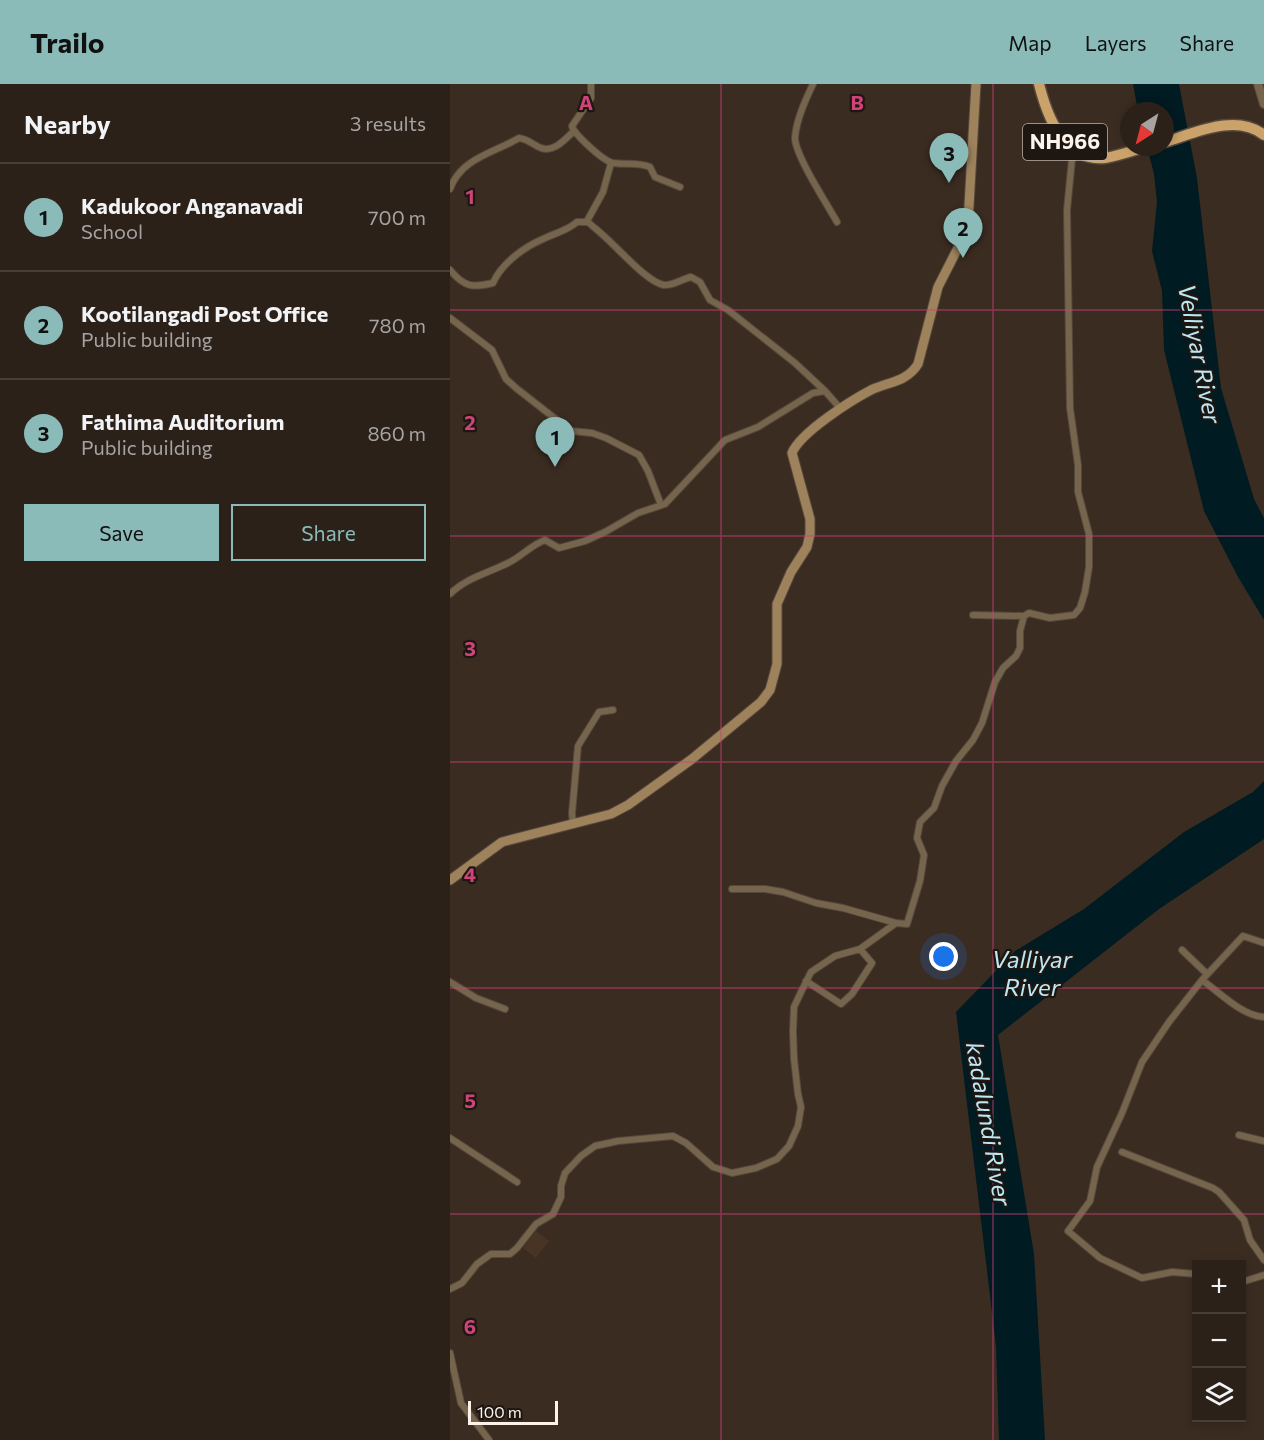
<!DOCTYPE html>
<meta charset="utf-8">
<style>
:root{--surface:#2c2119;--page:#342922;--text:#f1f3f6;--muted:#a6a3a2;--line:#483e38;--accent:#8bbbb9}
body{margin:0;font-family:Commissioner,sans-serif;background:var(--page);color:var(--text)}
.controls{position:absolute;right:18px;bottom:18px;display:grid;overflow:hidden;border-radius:0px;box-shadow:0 3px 9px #0003}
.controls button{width:54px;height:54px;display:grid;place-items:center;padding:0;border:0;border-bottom:2px solid var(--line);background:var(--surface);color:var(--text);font:30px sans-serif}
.compass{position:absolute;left:670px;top:18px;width:54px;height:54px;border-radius:50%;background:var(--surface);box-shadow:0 3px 9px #0003;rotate:216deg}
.scale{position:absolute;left:18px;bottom:15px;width:90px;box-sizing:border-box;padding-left:6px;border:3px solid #fdf3eb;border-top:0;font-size:16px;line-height:21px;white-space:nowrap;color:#fdf3eb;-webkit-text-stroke:4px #1d1611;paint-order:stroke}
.you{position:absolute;left:494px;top:873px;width:21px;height:21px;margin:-15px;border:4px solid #fff;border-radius:50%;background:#1a73e8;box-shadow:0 0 0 9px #1a73e833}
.badge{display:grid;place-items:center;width:39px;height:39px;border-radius:50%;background:var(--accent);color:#111;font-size:20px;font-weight:700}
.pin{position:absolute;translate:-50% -50px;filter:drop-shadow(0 2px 3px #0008)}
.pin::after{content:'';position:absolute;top:32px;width:21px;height:18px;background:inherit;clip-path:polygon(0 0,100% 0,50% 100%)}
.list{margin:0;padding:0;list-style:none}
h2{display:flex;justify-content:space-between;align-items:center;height:78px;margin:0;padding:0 24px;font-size:26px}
h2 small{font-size:20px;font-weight:400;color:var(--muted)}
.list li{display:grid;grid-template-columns:39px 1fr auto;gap:18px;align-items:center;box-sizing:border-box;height:108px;padding:0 24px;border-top:2px solid var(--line)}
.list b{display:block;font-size:22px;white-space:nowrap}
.list p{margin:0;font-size:20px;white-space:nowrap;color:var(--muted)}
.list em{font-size:20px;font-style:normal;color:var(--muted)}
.actions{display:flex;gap:12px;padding:18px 24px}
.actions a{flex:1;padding:14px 0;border:2px solid var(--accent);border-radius:0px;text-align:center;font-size:21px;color:var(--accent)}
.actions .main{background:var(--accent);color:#111}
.icon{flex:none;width:33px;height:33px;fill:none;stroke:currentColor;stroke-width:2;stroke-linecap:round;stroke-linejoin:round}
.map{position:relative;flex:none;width:814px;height:1356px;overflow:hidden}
header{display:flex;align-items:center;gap:36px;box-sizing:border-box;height:84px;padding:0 30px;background:var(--accent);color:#111}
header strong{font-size:28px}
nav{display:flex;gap:33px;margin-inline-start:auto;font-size:21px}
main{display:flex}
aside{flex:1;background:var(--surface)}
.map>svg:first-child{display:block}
.built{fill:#483424}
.water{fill:#001b22}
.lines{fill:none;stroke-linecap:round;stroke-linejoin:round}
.minor-casing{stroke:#56483d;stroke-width:8}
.tertiary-casing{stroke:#56483d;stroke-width:10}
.secondary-casing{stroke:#56483d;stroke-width:11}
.trunk-casing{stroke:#56483d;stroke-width:13}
.minor{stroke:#76654d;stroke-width:6}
.tertiary{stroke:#76654d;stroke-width:8}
.secondary{stroke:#9d825b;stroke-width:9}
.trunk{stroke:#caa26a;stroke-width:10}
.grid{fill:none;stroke:#ce4478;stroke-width:1.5;stroke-opacity:0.55}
.labels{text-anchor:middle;stroke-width:4.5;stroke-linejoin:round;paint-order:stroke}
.shield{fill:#1d1611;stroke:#bab1aa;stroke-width:1.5}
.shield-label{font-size:21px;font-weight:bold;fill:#fdf3eb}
.water-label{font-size:24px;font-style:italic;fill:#bce8f6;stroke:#1d1611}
.grid-label{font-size:20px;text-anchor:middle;font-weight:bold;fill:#ce4478;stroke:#1d1611;stroke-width:4.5;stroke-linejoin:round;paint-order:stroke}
</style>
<header>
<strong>Trailo</strong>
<nav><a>Map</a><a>Layers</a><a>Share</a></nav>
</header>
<main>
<aside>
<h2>Nearby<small>3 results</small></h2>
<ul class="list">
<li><span class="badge">1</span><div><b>Kadukoor Anganavadi</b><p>School</p></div><em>700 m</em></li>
<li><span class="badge">2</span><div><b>Kootilangadi Post Office</b><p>Public building</p></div><em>780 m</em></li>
<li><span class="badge">3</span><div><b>Fathima Auditorium</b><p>Public building</p></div><em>860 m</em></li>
</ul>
<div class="actions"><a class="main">Save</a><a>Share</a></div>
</aside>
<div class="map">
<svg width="814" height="1356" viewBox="0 0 814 1356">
<rect width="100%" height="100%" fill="#3b2c21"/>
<path class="built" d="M86,1147L99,1157L86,1174L73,1164Z"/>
<path class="water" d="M683,0H729L747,94L771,304L804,415L814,434V536L788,493L754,427L714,266L712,207L702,167L707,118L704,90L697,63H715V27H688Z
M814,697V755L709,825L548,951L584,1170L595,1356H549L546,1262L506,928L565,867L634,825L734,748L803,708Z"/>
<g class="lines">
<defs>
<path id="minor" d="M141,0V14L122,42C124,50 153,77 163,79C176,81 188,78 200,83L205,93L230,103
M363,0C356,15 346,36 345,54C345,71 377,120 387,138
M161,79L153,108L137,137C143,143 149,147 155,153C168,164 198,199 214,201C223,202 232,195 241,193L250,198L260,216L278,226L345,279L375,307
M0,105C11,74 44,69 69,54C78,55 83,61 91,64C104,69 115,55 124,47
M0,186C14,203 22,204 43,199C51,180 74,163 93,155C105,149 117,147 127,138H138
M0,234L42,266L56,295L66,304L121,347L142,349L156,354L189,371L198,387L211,421
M0,510C16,494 38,489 58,479C71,473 81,461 95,456L109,464L135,457L155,448L188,429L215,420L275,356L308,343L363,309L375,307L390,324
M523,531L574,532
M123,741L122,729L128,662L149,628L163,626
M282,805H315L333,808L366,819L393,824L446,839
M732,866L757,890
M752,896C769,908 792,932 814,933
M356,897L391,920L402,910L422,879L410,865
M0,898L26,914L55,925
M789,1051L814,1057
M0,1054L67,1098
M672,1068L763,1104L769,1108L794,1136L800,1156L814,1176
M746,1190L722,1188L692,1194L650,1174L618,1147L640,1117L647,1083L672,1029L692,978L719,938L752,896L793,852L814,859
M792,1198L814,1191
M0,1205L12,1199L27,1180L41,1170H60L67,1164L86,1140L103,1130L111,1113V1102L115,1089L131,1072L145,1062L168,1057L223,1052L236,1059L263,1083L282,1089L306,1084L327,1075L339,1062L348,1042L351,1023L348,1010L344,975L343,947L344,923L352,906L361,888L385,872L410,865L446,839L457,840L470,797L474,771L467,754L470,738L484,724L492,702L506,677L523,656L532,639L545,598L553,584L566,572L570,564V547L574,532L579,529L600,534L624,531L630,524L635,508L639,483V450L628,408V381L620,324L617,126L623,65
M0,1269L11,1319L39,1356"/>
<path id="tertiary" d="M808,0L814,20"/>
<path id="secondary" d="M0,796L52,758L161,730L178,721L242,675L311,618L320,606L327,580V520L341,488L357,463L360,450V435L342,369C350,349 400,317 421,306C438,298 457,298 468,280L488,203L515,150L518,139L526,0"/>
<path id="trunk" d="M589,0C597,32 614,78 655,74C668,72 682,67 695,63
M715,58C745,49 786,29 814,51"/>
</defs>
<use href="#minor" class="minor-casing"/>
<use href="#tertiary" class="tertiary-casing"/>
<use href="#secondary" class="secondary-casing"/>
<use href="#trunk" class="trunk-casing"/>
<use href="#minor" class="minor"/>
<use href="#tertiary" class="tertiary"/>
<use href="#secondary" class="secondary"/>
<use href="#trunk" class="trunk"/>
</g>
<path class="grid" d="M271,0V1356M543,0V1356M0,226H814M0,452H814M0,678H814M0,904H814M0,1130H814"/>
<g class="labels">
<rect class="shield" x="573" y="40" width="84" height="36" rx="4.5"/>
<g class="shield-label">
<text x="615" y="65">NH966</text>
</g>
<g class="water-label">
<text transform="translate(749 270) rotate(79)" y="8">Velliyar River</text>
<text x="582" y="884">Valliyar<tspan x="582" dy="28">River</tspan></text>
<text transform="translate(538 1040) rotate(80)" y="8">kadalundi River</text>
</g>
</g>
<g class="grid-label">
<text x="136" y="26">A</text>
<text x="407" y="26">B</text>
<text x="20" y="120">1</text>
<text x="20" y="346">2</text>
<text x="20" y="572">3</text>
<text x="20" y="798">4</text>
<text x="20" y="1024">5</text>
<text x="20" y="1250">6</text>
</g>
</svg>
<div class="controls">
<button>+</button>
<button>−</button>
<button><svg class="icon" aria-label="layers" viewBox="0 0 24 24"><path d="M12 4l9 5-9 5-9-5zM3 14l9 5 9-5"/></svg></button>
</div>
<svg class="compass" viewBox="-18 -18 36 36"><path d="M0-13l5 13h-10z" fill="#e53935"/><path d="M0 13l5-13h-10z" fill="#a6a3a2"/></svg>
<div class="scale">100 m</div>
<div class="you"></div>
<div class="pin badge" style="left:105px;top:383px">1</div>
<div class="pin badge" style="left:513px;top:174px">2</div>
<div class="pin badge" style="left:499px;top:99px">3</div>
</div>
</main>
